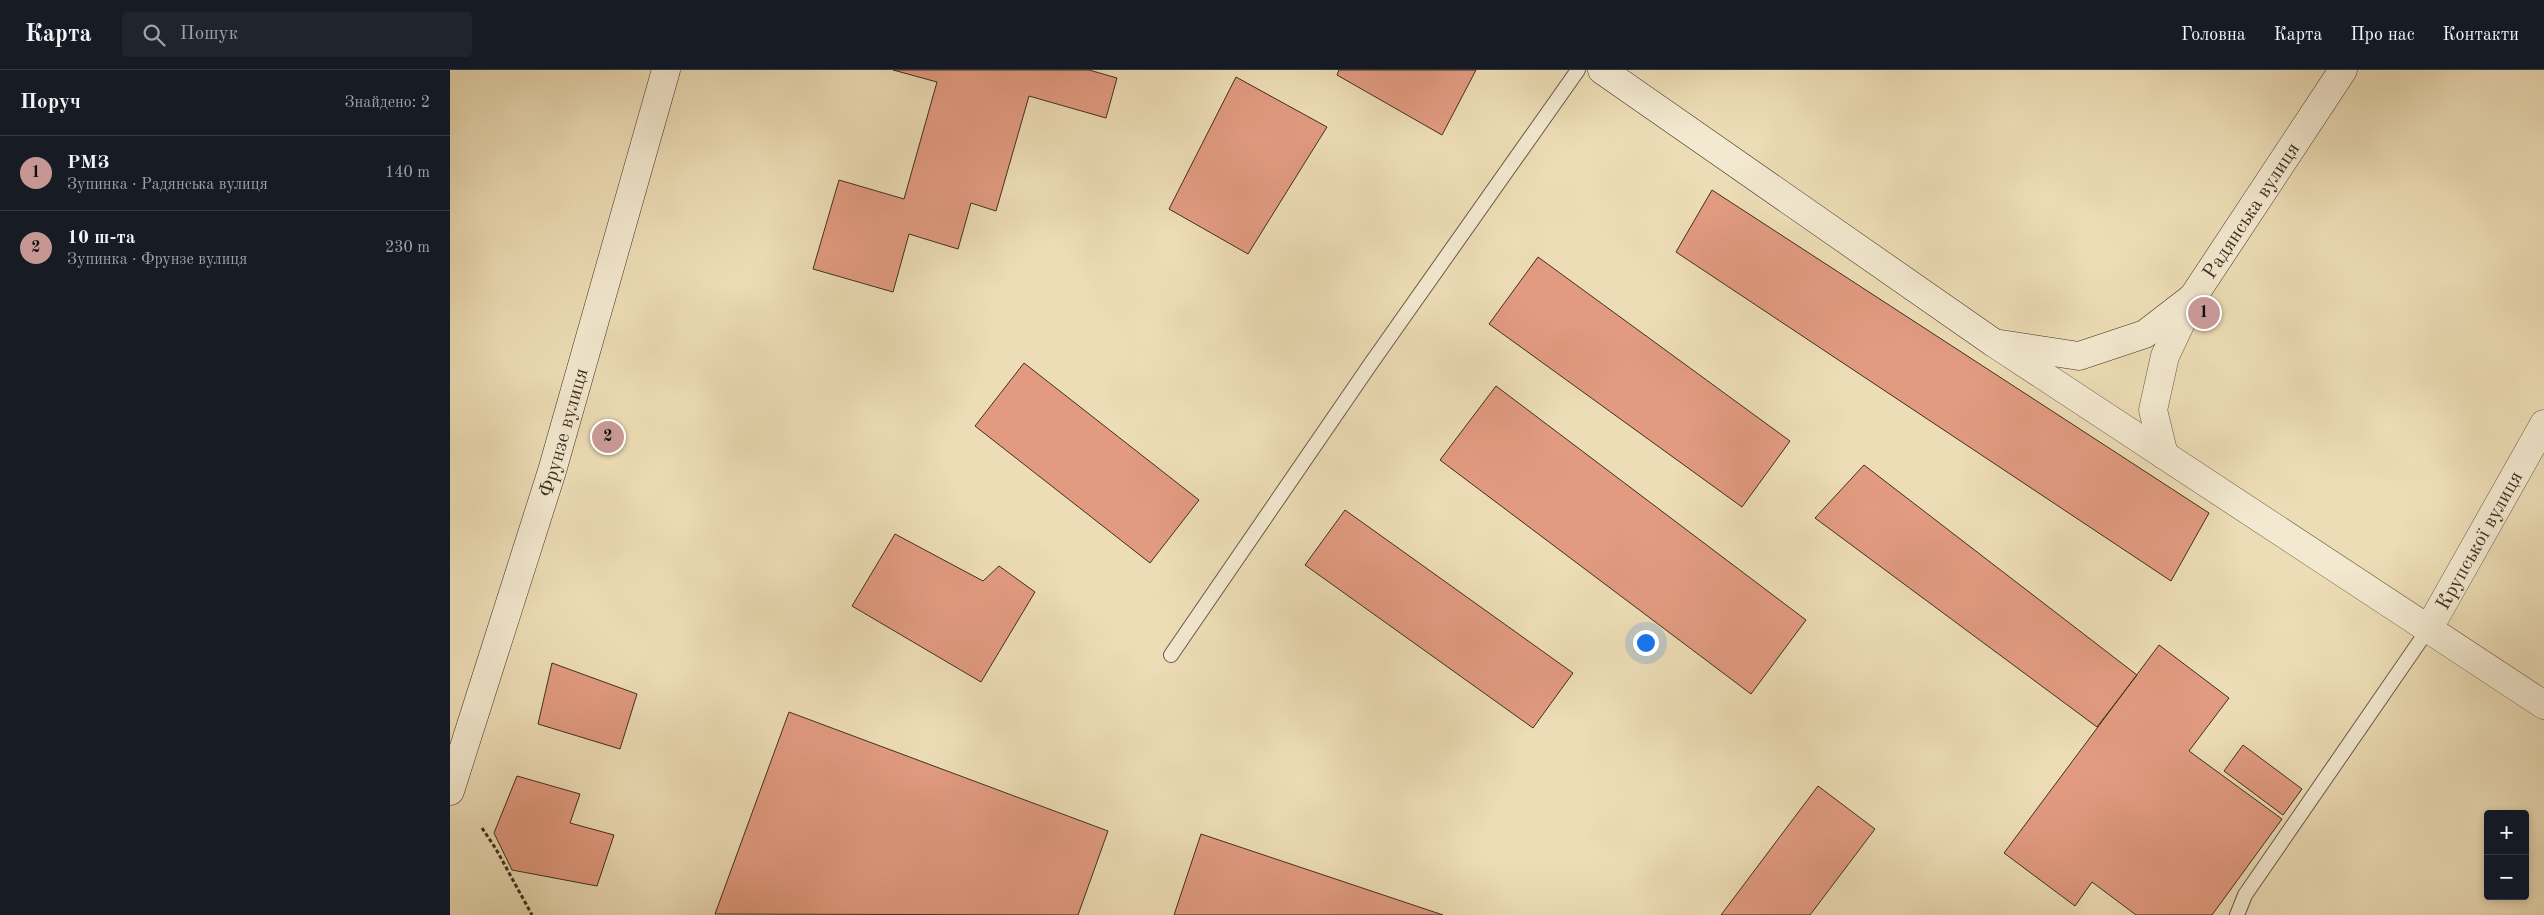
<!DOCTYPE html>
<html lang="uk">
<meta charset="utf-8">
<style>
:root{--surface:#171b24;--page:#20242c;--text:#f1f3f6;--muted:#9ea1a6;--line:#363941;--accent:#c59692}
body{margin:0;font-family:"Old Standard TT",serif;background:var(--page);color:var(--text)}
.controls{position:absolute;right:15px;bottom:15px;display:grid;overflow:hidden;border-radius:5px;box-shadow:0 2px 8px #0003}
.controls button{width:45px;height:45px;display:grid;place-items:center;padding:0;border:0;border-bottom:1px solid var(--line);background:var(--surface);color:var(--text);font:25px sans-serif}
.you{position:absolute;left:1195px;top:572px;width:18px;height:18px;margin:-12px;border:4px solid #fff;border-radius:50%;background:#1a73e8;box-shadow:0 0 0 8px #1a73e833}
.badge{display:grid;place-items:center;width:32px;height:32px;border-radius:50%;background:var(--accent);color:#111;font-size:16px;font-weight:700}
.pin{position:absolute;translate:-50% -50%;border:2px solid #fff;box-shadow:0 1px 5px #0006}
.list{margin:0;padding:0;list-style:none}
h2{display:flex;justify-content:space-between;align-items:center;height:65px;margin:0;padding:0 20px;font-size:21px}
h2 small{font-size:16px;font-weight:400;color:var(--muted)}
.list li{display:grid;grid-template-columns:32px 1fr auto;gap:15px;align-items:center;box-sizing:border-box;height:75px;padding:0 20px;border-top:1px solid var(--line)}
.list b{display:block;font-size:19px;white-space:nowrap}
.list p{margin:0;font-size:16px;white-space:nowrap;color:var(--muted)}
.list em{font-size:16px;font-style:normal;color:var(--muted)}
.icon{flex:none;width:28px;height:28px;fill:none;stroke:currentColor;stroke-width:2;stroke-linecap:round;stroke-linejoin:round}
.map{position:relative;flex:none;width:2094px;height:845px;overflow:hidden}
header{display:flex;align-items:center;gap:30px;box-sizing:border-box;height:70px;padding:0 25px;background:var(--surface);border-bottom:1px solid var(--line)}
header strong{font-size:24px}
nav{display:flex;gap:28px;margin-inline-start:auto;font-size:18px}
.search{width:350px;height:45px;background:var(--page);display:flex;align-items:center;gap:12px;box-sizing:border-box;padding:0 18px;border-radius:5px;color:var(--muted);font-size:19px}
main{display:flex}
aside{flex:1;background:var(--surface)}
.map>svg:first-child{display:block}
.building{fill:#e29b81;stroke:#3e2f21}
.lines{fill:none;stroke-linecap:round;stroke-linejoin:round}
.lane-casing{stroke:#6a5a46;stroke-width:16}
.street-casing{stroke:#6a5a46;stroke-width:29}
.secondary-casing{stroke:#3e2f21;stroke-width:29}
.path{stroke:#3e2f21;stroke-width:3;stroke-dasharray:4 2.5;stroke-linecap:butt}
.lane{stroke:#f3e9d0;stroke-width:14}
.street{stroke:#f3e9d0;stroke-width:28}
.secondary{stroke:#f3e9d0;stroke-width:28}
.labels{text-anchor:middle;stroke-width:4;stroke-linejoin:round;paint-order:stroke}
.street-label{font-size:20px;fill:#3e2f21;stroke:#f3e9d0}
</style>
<header>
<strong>Карта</strong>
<div class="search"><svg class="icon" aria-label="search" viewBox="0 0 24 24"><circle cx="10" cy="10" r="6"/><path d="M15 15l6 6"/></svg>Пошук</div>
<nav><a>Головна</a><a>Карта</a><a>Про нас</a><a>Контакти</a></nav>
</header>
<main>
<aside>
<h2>Поруч<small>Знайдено: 2</small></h2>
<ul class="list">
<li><span class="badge">1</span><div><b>РМЗ</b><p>Зупинка · Радянська вулиця</p></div><em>140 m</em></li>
<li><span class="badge">2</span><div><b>10 ш-та</b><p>Зупинка · Фрунзе вулиця</p></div><em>230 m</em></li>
</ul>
</aside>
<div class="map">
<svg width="2094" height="845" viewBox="0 0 2094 845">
<rect width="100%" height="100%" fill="#edddb6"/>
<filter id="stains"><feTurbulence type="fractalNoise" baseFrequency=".004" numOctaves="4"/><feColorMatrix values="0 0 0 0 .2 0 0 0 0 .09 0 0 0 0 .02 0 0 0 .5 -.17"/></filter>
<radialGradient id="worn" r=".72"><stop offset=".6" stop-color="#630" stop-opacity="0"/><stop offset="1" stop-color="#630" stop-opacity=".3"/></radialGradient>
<path class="building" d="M443,0H639L667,8L656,48L579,26L546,141L521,133L508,179L459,164L443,222L363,199L389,110L454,129L487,12Z
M889,0H1026L992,65L887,5Z
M786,7L877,57L798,184L719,139Z
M1262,120L1759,443L1721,511L1226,182Z
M1088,187L1340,371L1292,437L1039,254Z
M574,293L749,430L700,493L525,356Z
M1046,316L1356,550L1301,624L990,390Z
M1414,395L1687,605L1647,657L1365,448Z
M895,440L1123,603L1083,658L855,495Z
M445,464L533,511L549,496L585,522L531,612L402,536Z
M1709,575L1779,628L1739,681L1832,749L1762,845H1686L1642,812L1625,836L1554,783Z
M102,593L187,624L170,679L88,654Z
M339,642L658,761L628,845L265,844Z
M1793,675L1852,719L1833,745L1774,701Z
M67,706L130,724L120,753L164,765L147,816L62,800L44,763Z
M1368,716L1425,759L1360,845H1271Z
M751,764L993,845H724Z"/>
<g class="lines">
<defs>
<path id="lane" d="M721,585L922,292L1128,0
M1787,845L1795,825L1979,558"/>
<g id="street">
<path d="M1544,273L2094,635"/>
<path d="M1714,385L1703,340L1715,286L1743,227"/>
<path id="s1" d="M1979,558L2094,354"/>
</g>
<g id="secondary">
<path id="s2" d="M1152,0L1544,273L1629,286L1695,264L1743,227L1893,0"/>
<path id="s3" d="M0,721L102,401L216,0"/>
</g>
</defs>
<use href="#lane" class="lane-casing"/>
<use href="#street" class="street-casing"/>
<use href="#secondary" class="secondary-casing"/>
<path class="path" d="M32,758L46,779L82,845"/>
<use href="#lane" class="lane"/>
<use href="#street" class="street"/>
<use href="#secondary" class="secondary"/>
</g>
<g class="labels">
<g class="street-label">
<text dy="7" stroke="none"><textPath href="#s2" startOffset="798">Радянська вулиця</textPath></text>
<text dy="7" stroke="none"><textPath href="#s3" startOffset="376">Фрунзе вулиця</textPath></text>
<text dy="7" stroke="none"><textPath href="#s1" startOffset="101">Крупської вулиця</textPath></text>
</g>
</g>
<rect width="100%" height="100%" filter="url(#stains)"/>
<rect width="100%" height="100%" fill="url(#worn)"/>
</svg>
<div class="controls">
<button>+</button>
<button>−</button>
</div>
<div class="you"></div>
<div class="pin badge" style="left:1754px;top:243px">1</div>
<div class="pin badge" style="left:158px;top:367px">2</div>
</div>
</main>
